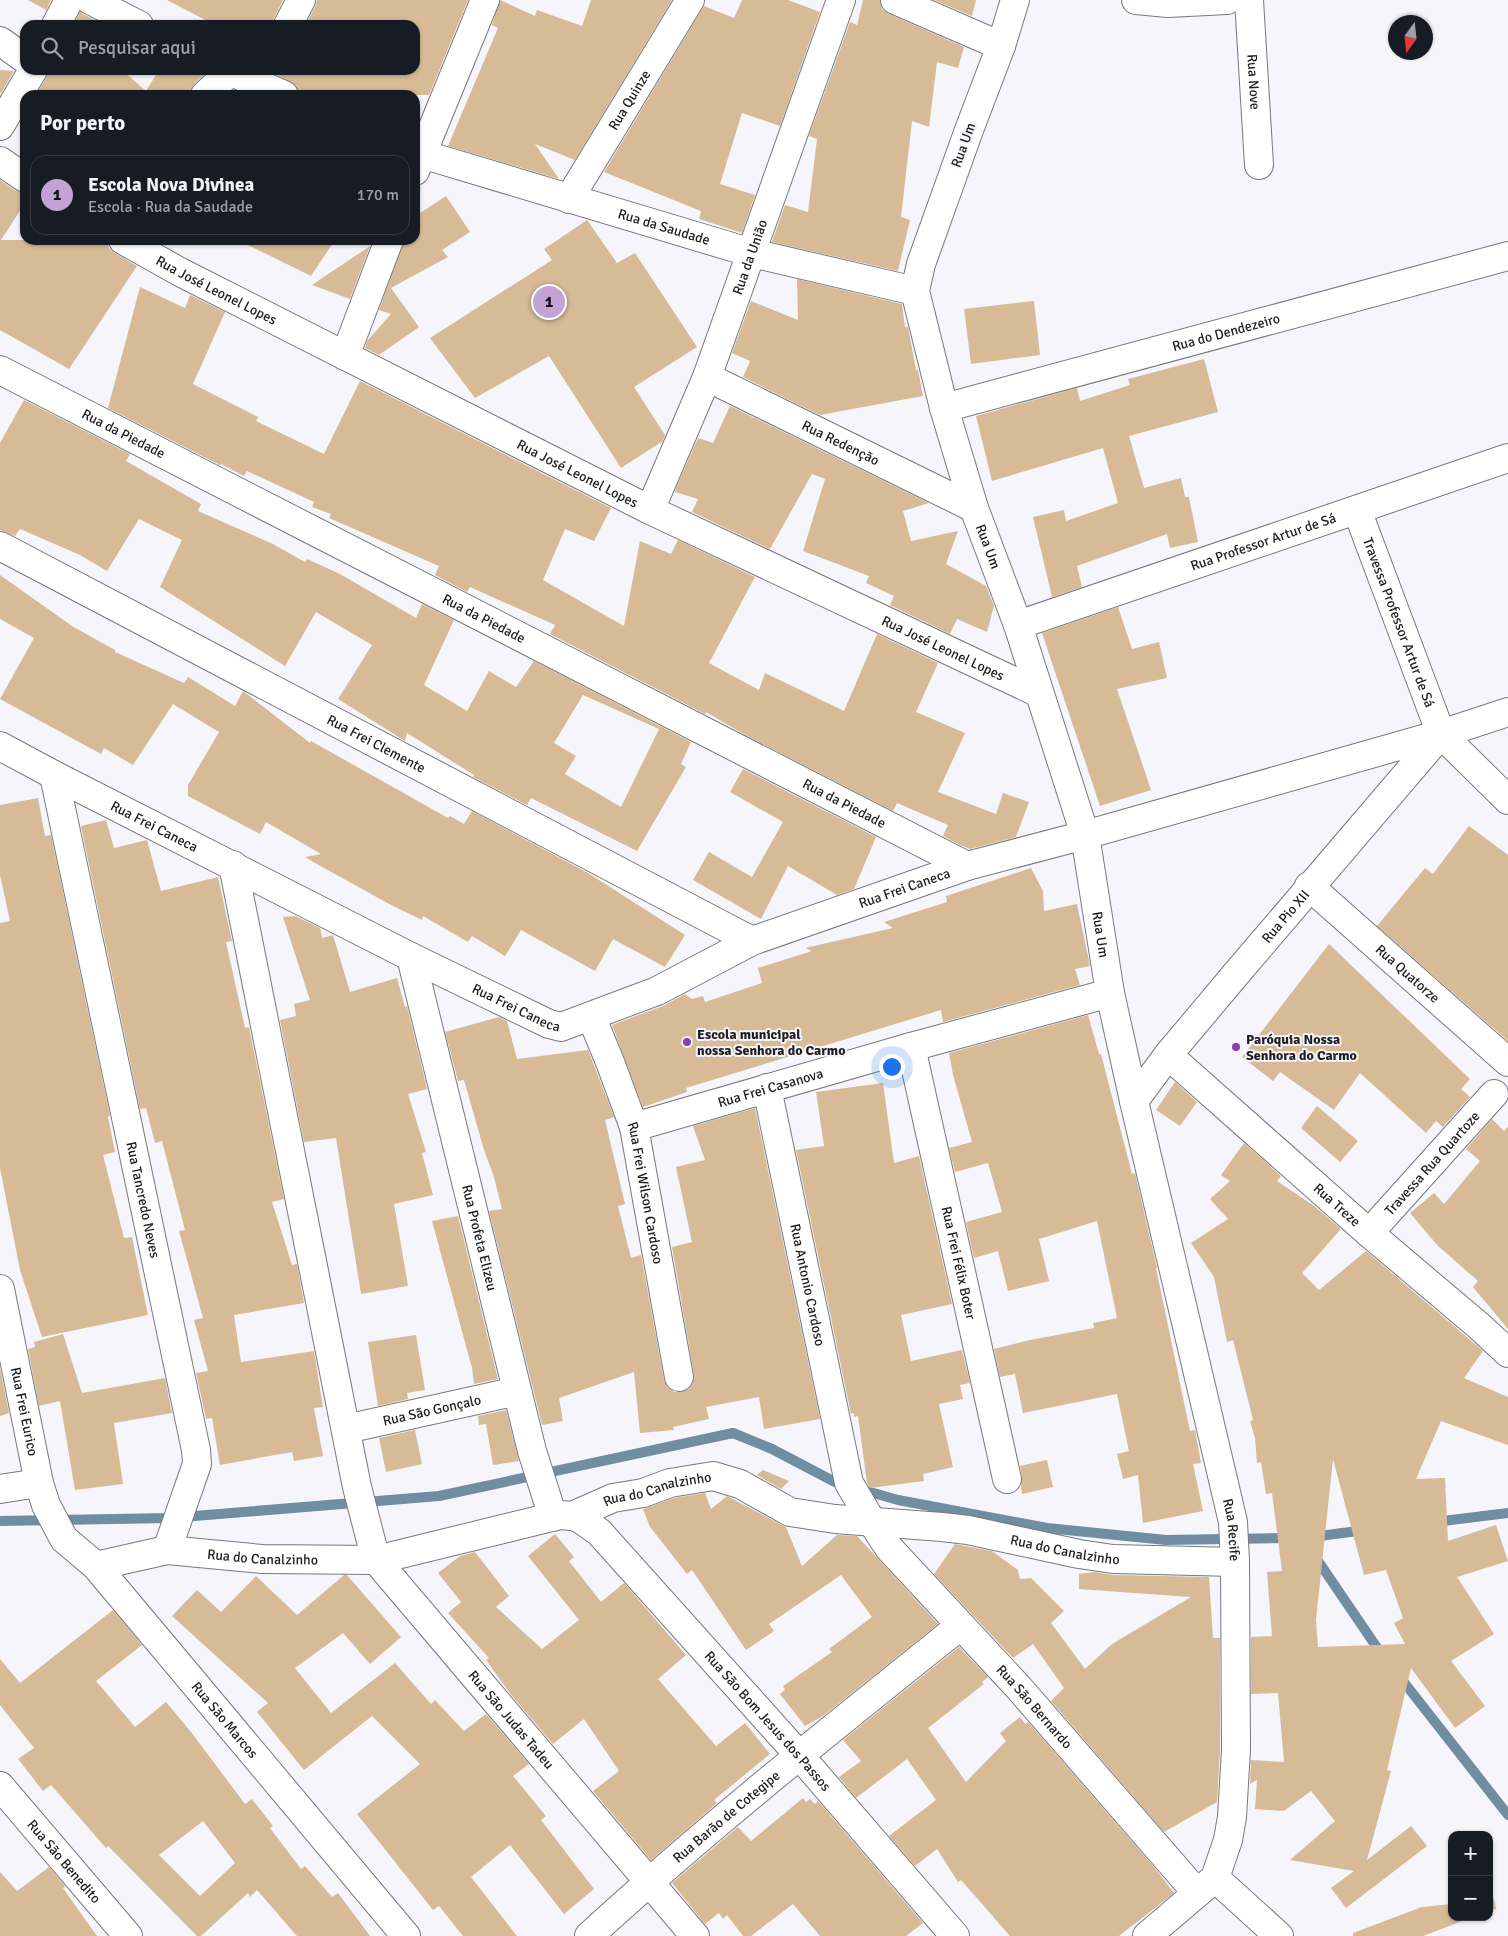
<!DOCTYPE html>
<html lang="pt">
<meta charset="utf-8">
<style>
:root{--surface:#171b24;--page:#20242c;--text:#f1f3f6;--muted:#9ea1a6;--line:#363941;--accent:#c3a2d6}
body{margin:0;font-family:Signika,sans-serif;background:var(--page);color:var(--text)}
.controls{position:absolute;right:15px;bottom:15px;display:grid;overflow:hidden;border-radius:10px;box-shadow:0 1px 4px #0004}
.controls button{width:45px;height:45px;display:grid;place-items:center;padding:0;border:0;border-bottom:1px solid var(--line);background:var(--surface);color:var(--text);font:25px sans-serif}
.compass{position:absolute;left:1388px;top:15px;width:45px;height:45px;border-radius:50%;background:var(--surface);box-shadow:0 1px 4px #0004;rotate:195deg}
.you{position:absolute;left:891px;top:1066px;width:18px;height:18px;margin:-12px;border:4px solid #fff;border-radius:50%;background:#1a73e8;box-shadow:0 0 0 8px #1a73e833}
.badge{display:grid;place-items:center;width:32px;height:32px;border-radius:50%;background:var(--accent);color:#111;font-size:16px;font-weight:700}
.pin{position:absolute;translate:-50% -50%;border:2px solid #fff;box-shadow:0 1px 5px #0006}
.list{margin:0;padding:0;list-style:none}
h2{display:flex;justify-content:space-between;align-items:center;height:65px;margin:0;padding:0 20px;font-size:21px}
h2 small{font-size:16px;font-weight:400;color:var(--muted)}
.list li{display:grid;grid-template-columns:32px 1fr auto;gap:15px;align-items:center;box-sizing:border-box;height:80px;margin:0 10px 10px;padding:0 10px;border:1px solid var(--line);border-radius:15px}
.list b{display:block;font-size:19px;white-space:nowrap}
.list p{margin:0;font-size:16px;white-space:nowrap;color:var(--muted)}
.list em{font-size:16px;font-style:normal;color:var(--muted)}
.icon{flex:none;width:28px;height:28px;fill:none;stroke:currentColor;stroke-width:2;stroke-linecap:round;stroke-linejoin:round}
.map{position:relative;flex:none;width:1508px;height:1936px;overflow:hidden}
.search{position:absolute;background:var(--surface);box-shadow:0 1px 4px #0004;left:20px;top:20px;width:400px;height:55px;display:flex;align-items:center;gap:12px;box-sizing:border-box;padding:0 18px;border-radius:15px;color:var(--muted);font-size:19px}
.panel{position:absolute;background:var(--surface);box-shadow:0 1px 4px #0004;left:20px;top:90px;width:400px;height:155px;border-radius:15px}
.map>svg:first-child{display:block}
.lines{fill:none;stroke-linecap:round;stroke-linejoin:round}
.stream{stroke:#708da1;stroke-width:10}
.building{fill:#d7bb96;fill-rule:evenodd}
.minor-casing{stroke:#78787d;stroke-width:30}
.minor{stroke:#fff;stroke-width:28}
.poi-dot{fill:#8b3eae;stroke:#f5f5fb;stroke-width:2}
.labels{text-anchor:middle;stroke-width:4;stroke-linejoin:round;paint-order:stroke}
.street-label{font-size:14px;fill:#1e1e20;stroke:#f5f5fb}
.poi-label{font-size:14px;font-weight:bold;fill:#1e1e20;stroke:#f5f5fb;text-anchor:start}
</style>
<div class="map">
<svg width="1508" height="1936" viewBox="0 0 1508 1936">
<rect width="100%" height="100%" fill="#f5f5fb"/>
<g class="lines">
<path class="stream" d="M0,1521L170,1518L439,1496L733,1433L772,1449L835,1482L898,1500L1047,1528L1166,1540L1292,1538
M1435,1522L1508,1513
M1311,1537L1366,1530
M1314,1555L1382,1655
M1399,1676L1508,1815"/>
</g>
<path class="building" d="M28,0H51L46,10Z
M167,0H283L274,18L272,25H215Z
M317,0H468L429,95H299L296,85L278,75L280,70H415V25H306L315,7Z
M500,0L535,16L537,10L582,26L591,0H672L575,160L535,144L559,179L448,146L498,28L492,25Z
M742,0H788L820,12L780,126L742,113L720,184L755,195L742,233L699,219L701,211L604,172L704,6L734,18Z
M863,0H880L882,9L889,14L964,47L958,68L937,62L929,127L912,121L901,217L910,220L898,271L772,242L785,205L808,212L817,139L809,136L850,22L857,25Z
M934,0H976L972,16Z
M80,12L83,14L105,25L74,24Z
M0,70L14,71L1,93H0Z
M49,70H122L146,91L159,70H209L194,84L190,90V95H36L46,78Z
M0,180L16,191L25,193V203L1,240H107L109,248L115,253L137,266L69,369L0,330Z
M446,196L470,232L442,250L448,257L391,288L419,327L379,355L365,348L367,341L391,314L379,310L404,240H415V225L420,213Z
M587,220L617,263L635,253L697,347L634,387L665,435L663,441L621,468L549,356L475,398L430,338L552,260L544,249Z
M238,240H335L311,276Z
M370,246L350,299L312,285Z
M797,279L902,304L905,327H908L916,370H918L923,396L820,415L743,377L750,361L732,353L751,301L798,320Z
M140,287L185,308L190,295L225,312L193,384L258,417L256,421L289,437L324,454L360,381L611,508L594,541L565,529L543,580L624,626L640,541L671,554L678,540L755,577L709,663L759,690L765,673L844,711L877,634L938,663L916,712L965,733L938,792L996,814L1003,793L1029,802L1016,837L970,849L960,845L943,836L948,825L897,803L893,811L747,736L706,712L705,714L550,634L555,625L470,587L467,592L435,575L439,566L329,518L331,514L312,507L314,502L247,471L244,476L221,464L220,465L108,408Z
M1034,301L1040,355L971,364L964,309Z
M1204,359L1218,412L1129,436L1144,488L1181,478L1185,497H1189L1198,542L1170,548L1167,534L1077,566L1082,587L1052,597L1033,517L1064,510L1066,521L1118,503L1103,448L992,481L976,416L1077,388L1080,401L1130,385L1128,379Z
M24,400L130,454L126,461L201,504L198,511L273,544L305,562L307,559L340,574L416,618L422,604L454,620L424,685L467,711L489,671L516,687L534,661L691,742L681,764L686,767L637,851L531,798L527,805L473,777L474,775L407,733L405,741L338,699L372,645L316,612L285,666L160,587L182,540L139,519L107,571L80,555L20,529L15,536L0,530V443ZM583,695L659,729L621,807L565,774L576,756L554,743Z
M730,406L929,503L903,511L911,541L958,531L946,564L986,586L994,606L987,632L957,619L950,634L890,605L894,596L866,583L869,576L803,551L825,479L812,474L770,549L692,512L698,499L675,492L676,488L698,438L713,443Z
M0,575L72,626L115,650V652L184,683L188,677L235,706L243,691L310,743L311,741L448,818L450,816L464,824L472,811L588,873L685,935L665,967L613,939L595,971L521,930L505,956L472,936L468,942L423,916L422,920L391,905L315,863L305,857L321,854L266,822L260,834L188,796V785L219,732L173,704L133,765L104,748L101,754L0,699L34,638L0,619Z
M1118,607L1132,649L1159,642L1167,678L1117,689L1151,790L1100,806L1042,633Z
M743,769L876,837L854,889L837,895L788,866L761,919L693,880L709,852L752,877L783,822L730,792Z
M38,798L45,836L51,835L110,1116L108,1117L115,1152L103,1155L124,1238L132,1237L148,1315L42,1337L20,1270L0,1168V923L10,921L0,875V805Z
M106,820L114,848L147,840L161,891L218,877L232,941L226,942L245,1028L249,1027L284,1199L272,1202L292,1265L297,1264L304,1303L234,1315L241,1362L314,1351L323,1407L314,1408L323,1456L294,1461L292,1452L220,1465L212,1418L206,1419L196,1373L208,1371L194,1320L203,1318L179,1231L185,1230L162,1141L155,1143L146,1108L140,1109L81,826Z
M1469,826L1508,855V1041L1377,926L1425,868L1433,874Z
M1031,868L1043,891L1044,911L1077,904L1090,966L1075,969L1080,985L943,1022L941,1010L686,1088L687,1092L643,1107L612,1025L663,1006L685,994L692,999L703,996L705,1002L762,983L758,968L812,951L805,948L893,928L884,922L947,902L946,896Z
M295,916L320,928L322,938L333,935L350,992L397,978L405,1007L407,1006L427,1089L408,1094L426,1152L422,1153L433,1195L394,1204L408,1286L361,1294L336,1138L304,1142L280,1020L296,1016L294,1004L310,1000L283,917Z
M1329,944L1470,1079L1461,1089L1470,1097L1443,1127L1436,1121L1426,1133L1360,1073L1334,1110L1280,1072L1273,1081L1242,1057Z
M1088,1015L1099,1054H1101L1132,1174L1135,1173L1157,1268H1156L1190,1431L1195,1430L1201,1463L1193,1464L1203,1511L1143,1523L1138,1475L1123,1479L1117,1454L1129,1451L1117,1394L1023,1413L1015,1374L1000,1377L994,1349L1030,1340L1094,1328L1093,1323L1117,1318L1097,1221L1039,1239L1049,1281L1008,1291L998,1251L974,1258L966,1222L1002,1212L988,1163L955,1172L949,1148L972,1142L953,1075L949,1053Z
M499,1017L507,1021L517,1059L588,1050L614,1117L605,1120L625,1204L618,1206L631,1258L641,1255L664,1380L667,1387L674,1392H681L689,1389L693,1383L694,1375L672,1247L692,1242L676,1167L705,1160L693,1126L755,1108L820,1419L764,1429L759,1397L706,1407L709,1419L673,1427L674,1430L640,1433L634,1372L559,1398L563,1421L542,1425L489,1211L502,1209L494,1177L484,1150L464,1080L458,1081L445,1032Z
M1175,1082L1197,1102L1180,1126L1156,1110Z
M883,1083L894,1163L919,1156L952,1304L901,1315L911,1361L962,1350L970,1383L960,1385L963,1399L939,1404L953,1467L923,1474L924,1481L870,1488L867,1483L858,1416L854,1417V1413L851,1414L796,1150L824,1146L816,1092Z
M1317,1106L1358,1141L1340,1162L1301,1128Z
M1492,1119L1504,1131L1508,1127V1329L1473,1287L1478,1281L1438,1246L1410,1213L1434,1193L1444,1204L1480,1161L1466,1149Z
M1244,1143L1281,1176L1277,1181L1314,1206L1341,1229L1302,1273L1319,1290L1366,1251L1483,1351L1464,1378L1508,1397V1445L1441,1421L1416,1479L1445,1478L1448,1541L1496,1525L1508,1561L1457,1577L1494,1634L1451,1661L1485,1706L1455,1728L1411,1668L1387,1770L1391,1771L1367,1860L1411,1826L1427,1846L1346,1908L1331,1888L1354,1871L1290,1860L1335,1821L1311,1791L1284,1811L1255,1809L1257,1780L1250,1784L1251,1760L1284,1762L1278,1693L1251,1694V1637L1272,1636L1267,1572L1282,1571L1272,1493L1266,1494L1261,1462L1257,1463L1255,1438L1250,1421L1253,1420L1233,1340L1227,1342L1214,1277L1191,1243L1228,1219L1210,1199L1230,1181L1221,1175ZM1333,1459L1364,1575L1386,1570L1403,1618L1394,1623L1405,1644L1318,1647L1316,1620Z
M458,1216L498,1379L474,1384L472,1368L432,1221Z
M63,1334L82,1393L165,1378L172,1413L114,1423L123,1484L75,1490L60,1401L39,1406L28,1349L35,1347L34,1342Z
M416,1335L425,1390L407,1393L408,1399L378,1406L368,1342Z
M0,1368L9,1413L0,1416Z
M506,1410L519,1461L493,1465L486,1424L479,1425L478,1416Z
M415,1430L422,1464L386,1472L379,1438Z
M1047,1460L1053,1487L1022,1494L1021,1486L1022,1476L1020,1466Z
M763,1470L789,1481L781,1489L757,1475Z
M705,1493L711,1509L727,1496L786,1527L802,1566L837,1535L857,1536L938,1624L823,1716L805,1726L780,1694L785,1690L783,1686L832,1652L829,1649L872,1617L841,1575L769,1624L774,1631L746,1650L692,1570L687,1574L650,1527L643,1509L674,1498Z
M555,1534L574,1557L569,1561L601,1602L624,1583L686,1655L658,1679L716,1746L745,1723L770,1754L714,1800L717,1803L651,1860L593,1791L619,1771L584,1719L553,1744L512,1696L486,1660L489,1658L448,1613L461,1602L438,1573L460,1556L475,1552L509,1596L496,1607L542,1649L579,1620L528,1556Z
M955,1544L992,1551L1018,1570L1020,1579L1031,1578L1064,1611L1051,1623L1085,1669L1112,1644L1191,1597L1079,1589V1574L1095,1572L1113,1575L1209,1577L1213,1638H1220V1750L1217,1802L1164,1832L1051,1701L1064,1688L1033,1644L1013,1658L934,1574Z
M344,1575H347L401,1637L370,1664L343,1633L295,1668L331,1713L395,1663L431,1704L435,1700L464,1731L486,1714L529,1764L513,1776L546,1816L541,1820L594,1889L564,1914L510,1845L471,1877L517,1936H463L439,1906L433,1910L357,1814L420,1764L372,1716L304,1770L257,1712L268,1703L172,1616L197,1590L221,1612L256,1576L297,1615Z
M113,1610L142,1645L96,1681L135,1727L166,1702L191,1732L245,1804L252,1799L273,1826L270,1828L301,1869L305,1866L332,1897L338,1893L370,1936H297L257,1890L250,1897L248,1893L201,1936H197L108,1846L106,1848L51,1785L43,1791L18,1759L34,1748L0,1705V1659L20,1683ZM203,1821L235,1863L200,1896L159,1855Z
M959,1647L988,1677L982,1682L984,1684L928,1728L966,1782L1006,1741L1000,1733L1020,1717L1025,1724L1028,1722L1154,1867L1174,1893L1119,1936H1010L961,1880L958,1882L937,1849L915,1866L889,1836L936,1800L907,1759L856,1798L839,1777L861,1761L843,1740Z
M803,1798L806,1802L810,1799L815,1804L818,1801L923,1923L906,1936H820L793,1904L751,1936H743L727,1915L723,1919L719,1913L705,1924L672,1883L738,1827L751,1841Z
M49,1867L65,1886L63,1888L97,1936H0V1872L17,1891Z
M1494,1899L1496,1909L1489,1911V1900Z
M1452,1904V1917H1473L1423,1936H1353V1933L1422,1907Z"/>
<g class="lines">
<defs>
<g id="minor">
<path d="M90,0L139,25"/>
<path d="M895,0L1001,46"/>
<path id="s1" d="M1015,0L1001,46L969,130L921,264L915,291L944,408L974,508L1018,625L1085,835L1110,993L1134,1101L1233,1522L1235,1562L1236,1750L1232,1817L1228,1840L1215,1878L1147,1936"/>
<path d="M1136,0L1168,3L1227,0"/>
<path id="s2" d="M1249,0L1259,165"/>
<path d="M56,25L69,0"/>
<path d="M288,25L301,0"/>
<path d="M0,41L25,59"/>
<path d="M227,70L284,95"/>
<path d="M205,95L230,72"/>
<path d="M0,126L33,70"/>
<path id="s3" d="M415,152L752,253L915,291"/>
<path d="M0,161L25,178"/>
<path d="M415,171L485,0"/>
<path id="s4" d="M569,199L690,0"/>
<path id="s5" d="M123,240L180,272L650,510L1039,693"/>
<path d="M345,356L389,240"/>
<path id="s6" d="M0,370L967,866"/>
<path id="s7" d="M707,377L974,508"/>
<path id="s8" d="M944,408L1508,256"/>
<path id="s9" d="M650,510L707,377L841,0"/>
<path id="s10" d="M1357,510L1441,734L1508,800"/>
<path id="s11" d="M0,546L752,941"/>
<path id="s12" d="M1018,625L1508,458"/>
<path id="s13" d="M0,746L54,775L411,957L549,1024L561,1027L657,991L752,941L967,866L1085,835L1441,734"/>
<path id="s14" d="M54,775L196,1450L197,1464L167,1550L96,1566"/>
<path id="s15" d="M233,865L357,1487L376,1560L695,1936"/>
<path id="s16" d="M1309,886L1508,1062"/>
<path id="s17" d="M411,957L532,1451L553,1517"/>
<path id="s18" d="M591,1016L610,1062L634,1127L679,1377"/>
<path id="s19" d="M911,1047L1007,1479"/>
<path id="s20" d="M1168,1055L1369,1233L1479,1326L1508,1353"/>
<path id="s21" d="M767,1088L849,1483L872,1522L889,1548L1019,1688L1197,1893"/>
<path id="s22" d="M1134,1101L1168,1055L1236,974L1441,734L1508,712"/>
<path id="s23" d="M634,1127L911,1047L1110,993"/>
<path id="s24" d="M1369,1233L1494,1094"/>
<path id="s25" d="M0,1289L39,1483L46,1505L64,1539L96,1566L406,1936"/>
<path id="s26" d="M346,1429L517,1391"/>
<path d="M0,1489L39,1483"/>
<path id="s27" d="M572,1516L579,1518L599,1532L799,1755L955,1936"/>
<path id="s28" d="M167,1550L262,1559L376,1560L560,1515L572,1516L613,1498L643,1493L670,1483L713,1476L740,1484L790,1512L835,1519L942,1527L968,1530L1079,1554L1113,1559L1235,1562"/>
<path id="s29" d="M0,1786L128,1936"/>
<path d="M1215,1878L1279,1936"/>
<path id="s30" d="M589,1936C708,1827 834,1727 960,1626"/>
</g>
</defs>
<use href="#minor" class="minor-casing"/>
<use href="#minor" class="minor"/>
</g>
<g class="poi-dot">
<circle cx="687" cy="1042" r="5"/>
<circle cx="1236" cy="1047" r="5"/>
</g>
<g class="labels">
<g class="street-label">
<text dy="5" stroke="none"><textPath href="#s2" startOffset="82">Rua Nove</textPath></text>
<text dy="5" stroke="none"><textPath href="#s4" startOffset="116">Rua Quinze</textPath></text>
<text transform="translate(963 145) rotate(-70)" y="5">Rua Um</text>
<text dy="5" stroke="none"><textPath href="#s3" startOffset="260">Rua da Saudade</textPath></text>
<text dy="5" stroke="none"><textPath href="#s9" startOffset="272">Rua da União</textPath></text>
<text dy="5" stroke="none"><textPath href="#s5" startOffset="106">Rua José Leonel Lopes</textPath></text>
<text dy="5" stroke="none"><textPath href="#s8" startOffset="292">Rua do Dendezeiro</textPath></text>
<text dy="5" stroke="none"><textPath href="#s6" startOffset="139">Rua da Piedade</textPath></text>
<text dy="5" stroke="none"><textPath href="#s7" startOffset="149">Rua Redenção</textPath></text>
<text dy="5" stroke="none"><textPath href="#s5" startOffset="511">Rua José Leonel Lopes</textPath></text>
<text dy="5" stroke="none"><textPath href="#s12" startOffset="259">Rua Professor Artur de Sá</textPath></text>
<text dy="5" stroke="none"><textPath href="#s1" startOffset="574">Rua Um</textPath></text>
<text dy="5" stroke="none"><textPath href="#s6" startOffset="544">Rua da Piedade</textPath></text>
<text dy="5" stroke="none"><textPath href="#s10" startOffset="120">Travessa Professor Artur de Sá</textPath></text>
<text dy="5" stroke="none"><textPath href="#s5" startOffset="916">Rua José Leonel Lopes</textPath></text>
<text dy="5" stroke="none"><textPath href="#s11" startOffset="425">Rua Frei Clemente</textPath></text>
<text dy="5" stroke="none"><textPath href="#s6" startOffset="949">Rua da Piedade</textPath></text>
<text dy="5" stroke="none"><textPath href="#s13" startOffset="174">Rua Frei Caneca</textPath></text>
<text dy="5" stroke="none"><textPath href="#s13" startOffset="999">Rua Frei Caneca</textPath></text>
<text dy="5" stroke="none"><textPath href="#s22" startOffset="239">Rua Pio XII</textPath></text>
<text dy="5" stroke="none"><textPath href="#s1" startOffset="979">Rua Um</textPath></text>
<text dy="5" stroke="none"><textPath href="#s16" startOffset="132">Rua Quatorze</textPath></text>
<text dy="5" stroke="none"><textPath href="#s13" startOffset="579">Rua Frei Caneca</textPath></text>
<text dy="5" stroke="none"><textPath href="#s23" startOffset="142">Rua Frei Casanova</textPath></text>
<text dy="5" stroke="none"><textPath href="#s24" startOffset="94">Travessa Rua Quartoze</textPath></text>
<text dy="5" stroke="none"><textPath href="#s18" startOffset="186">Rua Frei Wilson Cardoso</textPath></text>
<text dy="5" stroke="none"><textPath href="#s14" startOffset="434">Rua Tancredo Neves</textPath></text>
<text dy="5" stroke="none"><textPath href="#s20" startOffset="226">Rua Treze</textPath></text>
<text dy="5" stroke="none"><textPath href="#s17" startOffset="289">Rua Profeta Elizeu</textPath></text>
<text dy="5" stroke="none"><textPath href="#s19" startOffset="221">Rua Frei Félix Boter</textPath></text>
<text dy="5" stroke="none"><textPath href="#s21" startOffset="201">Rua Antonio Cardoso</textPath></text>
<text dy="5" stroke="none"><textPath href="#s26" startOffset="88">Rua São Gonçalo</textPath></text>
<text dy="5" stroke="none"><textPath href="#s25" startOffset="125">Rua Frei Eurico</textPath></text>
<text dy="5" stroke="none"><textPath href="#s28" startOffset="501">Rua do Canalzinho</textPath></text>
<text dy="5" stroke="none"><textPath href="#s1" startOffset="1589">Rua Recife</textPath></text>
<text dy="5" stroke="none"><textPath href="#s28" startOffset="922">Rua do Canalzinho</textPath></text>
<text dy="5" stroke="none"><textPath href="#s28" startOffset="96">Rua do Canalzinho</textPath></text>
<text dy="5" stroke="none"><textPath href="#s21" startOffset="695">Rua São Bernardo</textPath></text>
<text dy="5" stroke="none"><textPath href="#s15" startOffset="919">Rua São Judas Tadeu</textPath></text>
<text dy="5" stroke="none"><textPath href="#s25" startOffset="502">Rua São Marcos</textPath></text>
<text dy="5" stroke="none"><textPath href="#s27" startOffset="285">Rua São Bom Jesus dos Passos</textPath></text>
<text dy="5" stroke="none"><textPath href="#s30" startOffset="182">Rua Barão de Cotegipe</textPath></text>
<text dy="5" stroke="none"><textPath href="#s29" startOffset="99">Rua São Benedito</textPath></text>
</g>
<g class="poi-label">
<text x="697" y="1039">Escola municipal<tspan x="697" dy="16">nossa Senhora do Carmo</tspan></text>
<text x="1246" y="1044">Paróquia Nossa<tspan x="1246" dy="16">Senhora do Carmo</tspan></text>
</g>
</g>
</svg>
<div class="controls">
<button>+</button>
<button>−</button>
</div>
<svg class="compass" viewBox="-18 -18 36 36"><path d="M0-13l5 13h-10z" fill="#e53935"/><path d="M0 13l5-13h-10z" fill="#9ea1a6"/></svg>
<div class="you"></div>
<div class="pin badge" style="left:549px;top:302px">1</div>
<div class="search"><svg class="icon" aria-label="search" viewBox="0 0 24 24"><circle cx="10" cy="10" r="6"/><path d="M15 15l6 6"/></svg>Pesquisar aqui</div>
<section class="panel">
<h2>Por perto<small></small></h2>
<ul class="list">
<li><span class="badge">1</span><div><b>Escola Nova Divinea</b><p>Escola · Rua da Saudade</p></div><em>170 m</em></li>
</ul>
</section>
</div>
